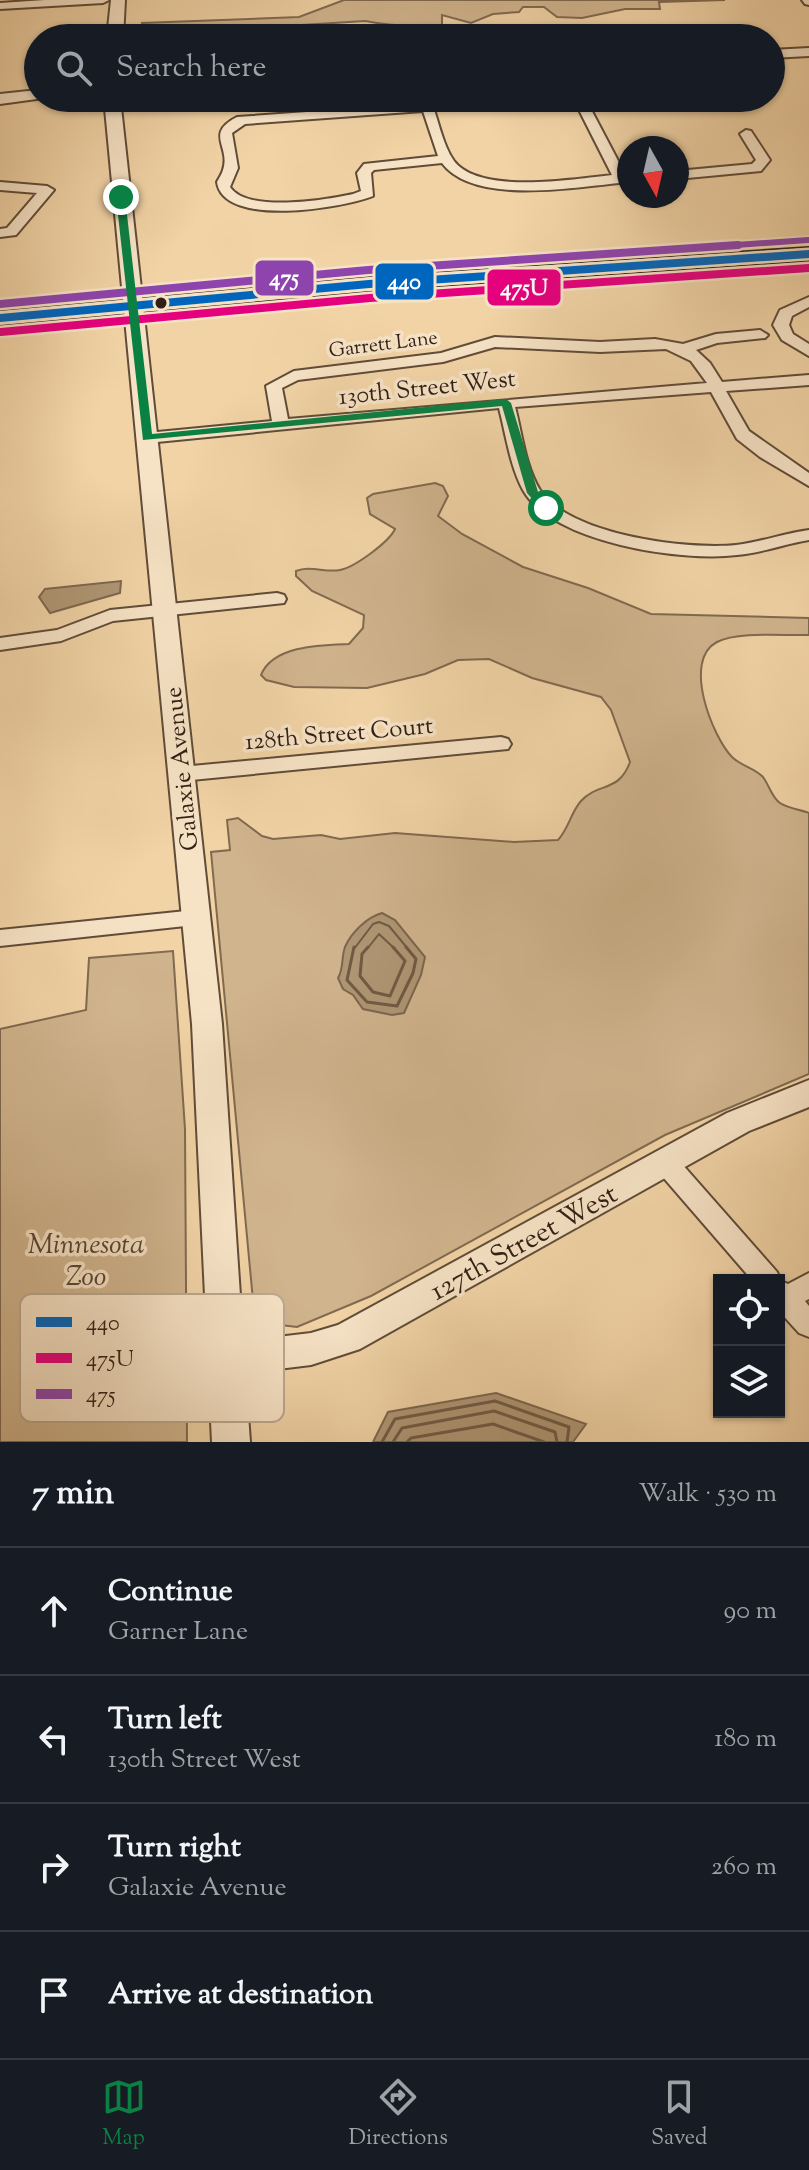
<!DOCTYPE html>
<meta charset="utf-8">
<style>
:root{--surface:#171b24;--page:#20242c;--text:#f1f3f6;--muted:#9ea1a6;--line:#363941;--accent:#0b8043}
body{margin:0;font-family:"Sorts Mill Goudy",serif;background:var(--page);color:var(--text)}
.controls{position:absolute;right:24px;bottom:24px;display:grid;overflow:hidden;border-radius:0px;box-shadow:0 2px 6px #0004}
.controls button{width:72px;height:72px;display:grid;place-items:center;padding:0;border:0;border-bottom:2px solid var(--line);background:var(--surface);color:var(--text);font:40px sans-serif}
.compass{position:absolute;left:617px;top:136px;width:72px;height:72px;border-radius:50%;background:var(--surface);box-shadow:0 2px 6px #0004;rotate:172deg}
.stop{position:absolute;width:24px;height:24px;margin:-18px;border:6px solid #0b8043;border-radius:50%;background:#fff}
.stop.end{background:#0b8043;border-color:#fff;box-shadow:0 2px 8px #0008}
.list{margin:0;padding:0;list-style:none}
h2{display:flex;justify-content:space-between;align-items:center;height:104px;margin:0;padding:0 32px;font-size:34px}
h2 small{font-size:26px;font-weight:400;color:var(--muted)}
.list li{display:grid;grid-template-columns:52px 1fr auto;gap:24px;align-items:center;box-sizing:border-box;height:128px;padding:0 32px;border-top:2px solid var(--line)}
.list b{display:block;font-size:30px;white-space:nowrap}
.list p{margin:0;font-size:26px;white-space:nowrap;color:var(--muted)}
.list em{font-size:26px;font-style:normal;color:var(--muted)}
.icon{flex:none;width:44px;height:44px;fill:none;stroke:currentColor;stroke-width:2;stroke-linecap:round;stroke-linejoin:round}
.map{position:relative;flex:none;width:809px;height:1442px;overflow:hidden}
.search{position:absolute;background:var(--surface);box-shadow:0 2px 6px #0004;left:24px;right:24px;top:24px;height:88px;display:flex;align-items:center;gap:20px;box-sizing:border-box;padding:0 28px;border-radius:44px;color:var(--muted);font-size:30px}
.sheet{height:616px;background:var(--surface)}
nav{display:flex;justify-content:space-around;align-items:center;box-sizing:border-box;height:112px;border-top:2px solid var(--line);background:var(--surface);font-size:22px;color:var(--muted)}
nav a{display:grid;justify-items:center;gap:4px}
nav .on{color:var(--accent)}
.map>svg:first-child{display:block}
.green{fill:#d0b48d;stroke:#806a50;stroke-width:2}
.water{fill:#af9674;stroke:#7c664e;stroke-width:2}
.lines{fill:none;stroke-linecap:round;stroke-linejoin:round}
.shore-far1{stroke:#705a44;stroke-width:2}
.shore{stroke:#705a44;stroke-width:3}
.minor-casing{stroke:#604c38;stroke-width:4}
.tertiary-casing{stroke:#604c38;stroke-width:4}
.secondary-casing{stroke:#301f14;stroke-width:4}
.minor{fill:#f6e2c5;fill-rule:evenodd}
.tertiary{fill:#f6e2c5;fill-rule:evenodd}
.secondary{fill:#f6e2c5;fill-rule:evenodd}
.bus-1-casing{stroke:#f6e2c5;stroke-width:13}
.bus-2-casing{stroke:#f6e2c5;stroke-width:13}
.bus-3-far1-casing{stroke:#f6e2c5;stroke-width:10}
.bus-3-casing{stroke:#f6e2c5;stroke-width:13}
.bus-1{stroke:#0065bd;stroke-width:8}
.bus-2{stroke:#e5007d;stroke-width:8}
.bus-3-far1{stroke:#8e44ad;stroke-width:6}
.bus-3{stroke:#8e44ad;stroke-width:8}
.route{fill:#0b8043}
.bus-dot{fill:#301f14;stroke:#f6e2c5;stroke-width:3}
.labels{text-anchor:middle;stroke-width:7;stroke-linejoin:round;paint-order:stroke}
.far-street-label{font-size:20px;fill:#301f14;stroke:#f6e2c5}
.street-label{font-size:24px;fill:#301f14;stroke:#f6e2c5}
.near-street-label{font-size:28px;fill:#301f14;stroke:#f6e2c5}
.near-park-label{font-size:28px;font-style:italic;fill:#584432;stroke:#f6e2c5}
.key{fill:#f6e2c5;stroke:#bba890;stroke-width:2}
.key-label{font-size:22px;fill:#301f14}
.line-badge{stroke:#f6e2c5;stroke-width:3}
.badge-label{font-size:22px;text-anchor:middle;font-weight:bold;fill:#fff}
</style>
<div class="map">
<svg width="809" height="1442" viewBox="0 0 809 1442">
<rect width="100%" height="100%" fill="#f1d3a6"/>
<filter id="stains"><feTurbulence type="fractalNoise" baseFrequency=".0025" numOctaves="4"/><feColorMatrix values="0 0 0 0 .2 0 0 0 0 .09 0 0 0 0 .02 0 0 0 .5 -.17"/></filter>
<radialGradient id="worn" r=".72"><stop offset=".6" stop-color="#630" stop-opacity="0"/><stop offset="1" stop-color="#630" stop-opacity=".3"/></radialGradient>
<path class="green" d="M344,0H725L659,2L660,9H625L582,18L557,17L544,7H523L519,12L493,14L471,23L442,15V25C416,27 391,26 365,21L144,35L142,23L299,17Z
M435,483L443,486L448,496L438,516L462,534L523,567L588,588L651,614L809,618V635C785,636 738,631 717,642C682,660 712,736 732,757C741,766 755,768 763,777C769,785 772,798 780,803C787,808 801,810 809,813V1074L665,1135L371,1296L297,1327L255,1322L211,852L230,850L227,820L238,818L262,836L273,839L321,835L340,839L395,833L514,842L558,840C569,828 571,812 581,801C598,782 619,793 630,762L611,710L601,697L532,678L489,659L458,660L425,674L367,688L294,687L266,680L261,675C273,645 322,645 349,644L363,628L364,615L312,591L296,576V571C310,565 325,573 340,570C355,567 389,542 395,529L370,514L367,498L373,494Z
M173,951L185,1129L187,1442H0V1029L86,1010L89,958Z"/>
<path class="water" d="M121,581L120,593L50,613L39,597L45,589Z
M382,913L395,920L425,957L421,975L404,1013L392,1015L363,1009L353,995L343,989L338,978C344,968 341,958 345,947C351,933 367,917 382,913Z
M496,1393L586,1424L573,1442H373L388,1412Z"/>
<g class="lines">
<path class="shore-far1" d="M354,949L373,924L379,922L389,926L408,949
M367,949L379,934L395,949"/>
<path class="shore" d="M354,947L347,980L367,1002L397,1006L413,973L416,959L406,947
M368,947L362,954L360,976L373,992L390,996L405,961L393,947
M382,1442L395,1419L495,1401L569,1427L567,1442
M393,1442L402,1428L494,1411L555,1432L557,1442
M407,1442L411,1438L493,1424L544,1442"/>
<defs>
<path id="minor" d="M45,0H109L103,3L0,9V3Z
M802,0H809V5L805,4Z
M809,48V56L771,58V50Z
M418,98H430C438,118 442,144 454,161C480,195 574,179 612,175L573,98H585L625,174H629V182C581,186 475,207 442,163L374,170L371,173L373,196C343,208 223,228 217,182C219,178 222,174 223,170C231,146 204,134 237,117L420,104ZM423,111L438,156L364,164L357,173L361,191L353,194C326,200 247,213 230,187L238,168L232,133L245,124Z
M746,130L751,131L770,160L761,171L677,179V171L752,164L756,160L740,134Z
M0,182L47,186L54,190L16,235L0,237V229L7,228L37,193L0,190Z
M809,297V307L792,316L789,325L793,334L809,344V356L782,340L773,325L780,310Z
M760,330L768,335L765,338L717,343L696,350L710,363L722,382L809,375V385L726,391L749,431L809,473V486L760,457L737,439L711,392L515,407C522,433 525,466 540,490C568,535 687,550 736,545C761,542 785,533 809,530V540C785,544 761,553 737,555C683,562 552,543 523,490C510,466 506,435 499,408L147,443L139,438L147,433L272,421L266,386L294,371L441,353L495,337L600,342L655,339L683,344L716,334ZM495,347L600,352L666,349L691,361L707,383L288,419L282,388L298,380L443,362Z
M277,593L284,595L286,599L284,603L113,621L61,641L0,650V638L57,630L110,610Z
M501,737L508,739L511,744L508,749L181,781L171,774L181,767Z
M196,910L204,912L207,918L204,924L0,946V930Z
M665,1152L674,1155L777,1272L781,1281L788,1284L809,1273V1299L805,1301L809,1306V1337L799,1333L779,1311V1280H752L656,1169L652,1162L656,1155Z"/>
<path id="tertiary" d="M111,0H125L123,38H107Z
M38,90V98H44L0,104V94Z
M104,98H120L222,1024L243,1341L311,1333L338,1325L727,1113L809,1080V1107L749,1131L360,1349L311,1365L245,1373L250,1442H212L192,1024Z"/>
<path id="secondary" d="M809,248V260L369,291L0,325V311L369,277Z"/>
</defs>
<use href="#minor" class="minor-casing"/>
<use href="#tertiary" class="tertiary-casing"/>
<use href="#secondary" class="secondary-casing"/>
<use href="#minor" class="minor"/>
<use href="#tertiary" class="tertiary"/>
<use href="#secondary" class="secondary"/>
<defs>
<path id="bus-1" d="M0,318L369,284L809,254"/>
<path id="bus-2" d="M1,332L370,298L809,268"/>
<path id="bus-3-far1" d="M708,247L808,240"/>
<path id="bus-3" d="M0,304L368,270L738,245"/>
</defs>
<use href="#bus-1" class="bus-1-casing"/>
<use href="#bus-2" class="bus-2-casing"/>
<use href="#bus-3-far1" class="bus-3-far1-casing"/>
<use href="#bus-3" class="bus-3-casing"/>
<use href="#bus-1" class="bus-1"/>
<use href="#bus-2" class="bus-2"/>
<use href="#bus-3-far1" class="bus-3-far1"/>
<use href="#bus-3" class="bus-3"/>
</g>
<path class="route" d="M121,195L125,197L152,434L506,399L511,403L538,492L550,505V510H542L527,493L502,406L143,440L116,197Z"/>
<circle class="bus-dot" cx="161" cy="303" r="7"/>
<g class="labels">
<g class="far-street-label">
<text transform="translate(383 343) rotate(-7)" y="7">Garrett Lane</text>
</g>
<g class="street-label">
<text transform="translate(427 387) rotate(-6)" y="8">130th Street West</text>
<text transform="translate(339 733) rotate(-5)" y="8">128th Street Court</text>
<text transform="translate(181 769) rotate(-96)" y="8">Galaxie Avenue</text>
</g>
<g class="near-street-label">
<text transform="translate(523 1241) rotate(-29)" y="10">127th Street West</text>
</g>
<g class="near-park-label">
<text x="86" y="1253">Minnesota<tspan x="86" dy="32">Zoo</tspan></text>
</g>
</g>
<rect x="20" y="1294" width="264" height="128" rx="12" class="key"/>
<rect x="36" y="1317" width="36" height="10" fill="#0065bd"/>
<rect x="36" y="1353" width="36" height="10" fill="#e5007d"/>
<rect x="36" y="1389" width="36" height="10" fill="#8e44ad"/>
<g class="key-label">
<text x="86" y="1330">440</text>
<text x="86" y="1366">475U</text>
<text x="86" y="1402">475</text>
</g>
<g class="line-badge">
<rect x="254" y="259" width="61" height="38" rx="8" fill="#8e44ad"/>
<rect x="374" y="262" width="61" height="39" rx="8" fill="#0065bd"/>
<rect x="486" y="268" width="76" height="39" rx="8" fill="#e5007d"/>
</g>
<g class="badge-label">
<text x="284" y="285">475</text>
<text x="404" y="289">440</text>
<text x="524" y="295">475U</text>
</g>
<rect width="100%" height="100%" filter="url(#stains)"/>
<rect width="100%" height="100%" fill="url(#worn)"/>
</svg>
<div class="controls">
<button><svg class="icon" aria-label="locate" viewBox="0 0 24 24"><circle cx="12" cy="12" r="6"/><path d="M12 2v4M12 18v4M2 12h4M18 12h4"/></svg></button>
<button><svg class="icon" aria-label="layers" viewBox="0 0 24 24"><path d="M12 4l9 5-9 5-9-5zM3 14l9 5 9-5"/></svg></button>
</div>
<svg class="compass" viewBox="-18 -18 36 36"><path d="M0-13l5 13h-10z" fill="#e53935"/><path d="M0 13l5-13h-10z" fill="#9ea1a6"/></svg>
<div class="stop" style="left:546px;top:508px"></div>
<div class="stop end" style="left:121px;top:197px"></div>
<div class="search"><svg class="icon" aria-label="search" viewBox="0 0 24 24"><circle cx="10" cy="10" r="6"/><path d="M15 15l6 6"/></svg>Search here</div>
</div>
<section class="sheet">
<h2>7 min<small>Walk · 530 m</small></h2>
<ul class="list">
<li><svg class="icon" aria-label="ahead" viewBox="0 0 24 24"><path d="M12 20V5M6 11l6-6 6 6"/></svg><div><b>Continue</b><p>Garner Lane</p></div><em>90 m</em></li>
<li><svg class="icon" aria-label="left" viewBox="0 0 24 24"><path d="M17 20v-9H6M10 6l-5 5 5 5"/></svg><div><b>Turn left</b><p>130th Street West</p></div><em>180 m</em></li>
<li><svg class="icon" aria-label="right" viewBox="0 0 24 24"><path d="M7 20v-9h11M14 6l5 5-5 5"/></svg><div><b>Turn right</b><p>Galaxie Avenue</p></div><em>260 m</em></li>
<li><svg class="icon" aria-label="arrive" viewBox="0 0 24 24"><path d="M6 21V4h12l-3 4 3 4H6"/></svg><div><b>Arrive at destination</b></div></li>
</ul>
</section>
<nav>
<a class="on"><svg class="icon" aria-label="map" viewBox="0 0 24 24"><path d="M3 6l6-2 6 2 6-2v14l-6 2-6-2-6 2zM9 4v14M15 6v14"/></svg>Map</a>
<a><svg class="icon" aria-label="directions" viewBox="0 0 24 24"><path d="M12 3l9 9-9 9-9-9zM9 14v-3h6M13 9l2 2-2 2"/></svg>Directions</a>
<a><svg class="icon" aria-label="saved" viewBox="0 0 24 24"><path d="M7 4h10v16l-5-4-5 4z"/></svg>Saved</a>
</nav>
